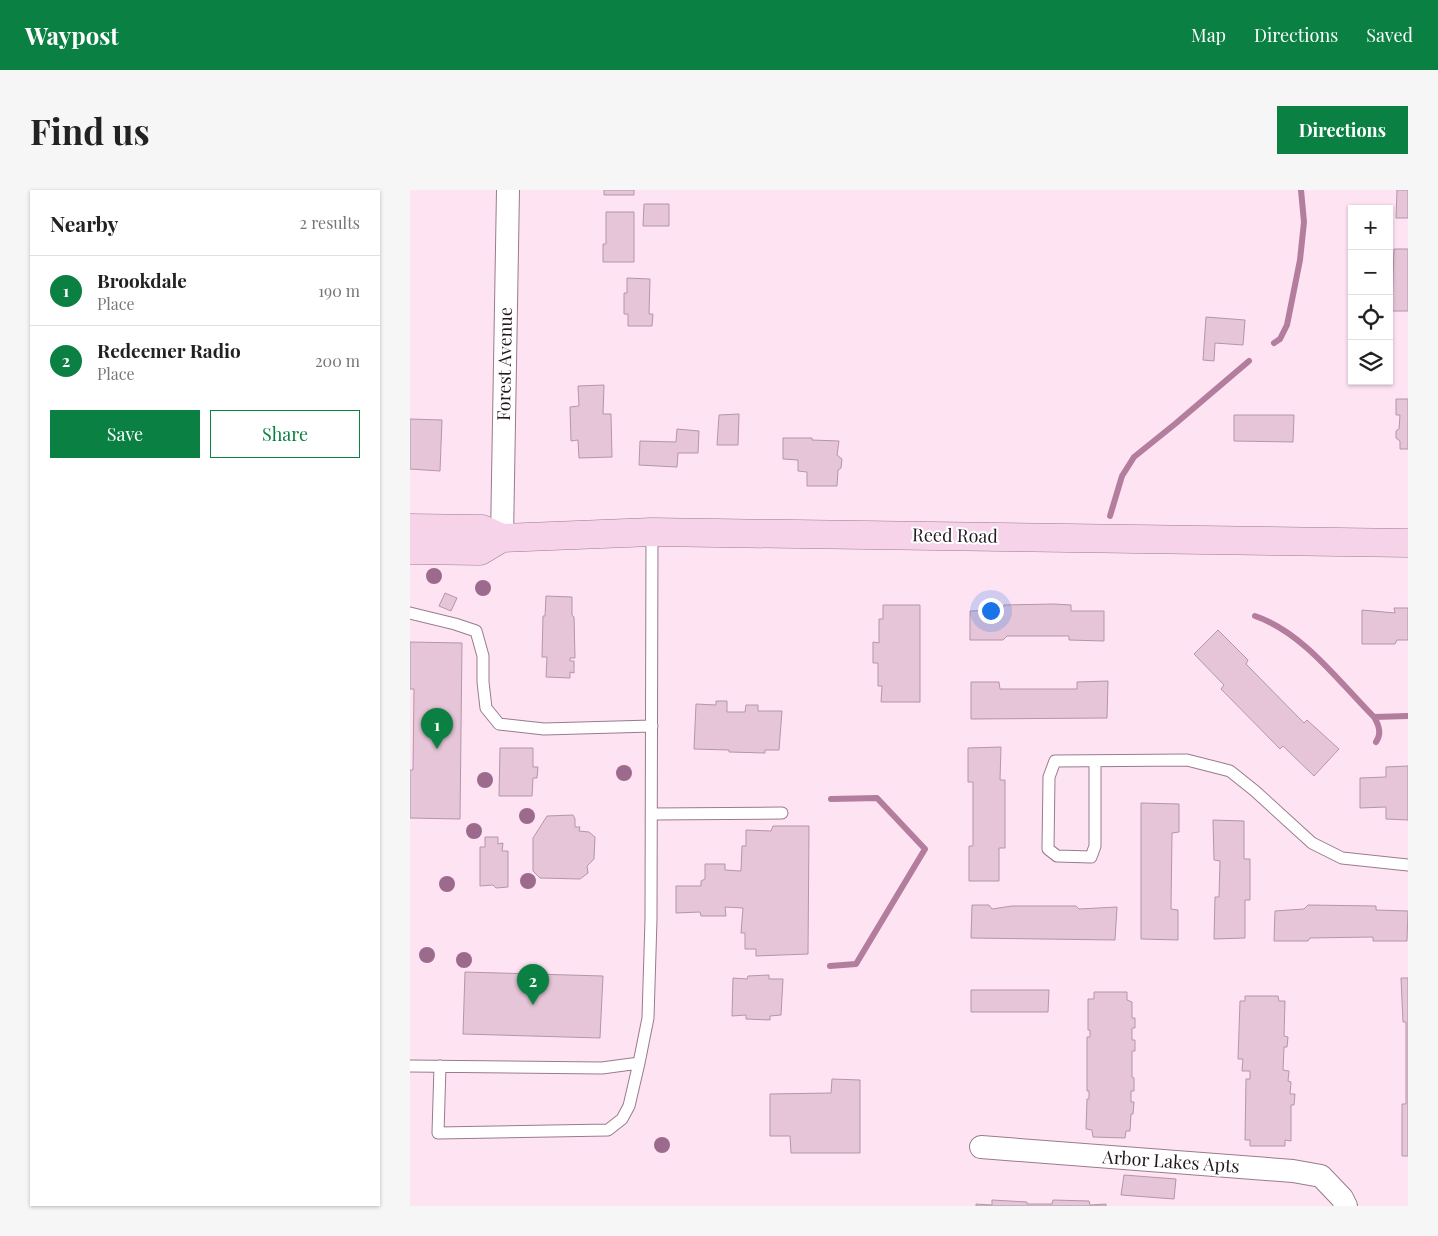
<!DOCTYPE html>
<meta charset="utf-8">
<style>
:root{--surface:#fff;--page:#f6f6f6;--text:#222;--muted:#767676;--line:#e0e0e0;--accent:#0b8043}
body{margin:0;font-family:"Playfair Display",serif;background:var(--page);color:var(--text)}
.controls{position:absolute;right:15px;top:15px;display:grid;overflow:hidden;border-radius:0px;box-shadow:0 1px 4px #0004}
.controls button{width:45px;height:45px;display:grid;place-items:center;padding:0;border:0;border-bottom:1px solid var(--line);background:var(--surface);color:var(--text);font:25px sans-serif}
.you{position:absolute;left:580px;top:420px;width:18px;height:18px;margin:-12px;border:4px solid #fff;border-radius:50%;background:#1a73e8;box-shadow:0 0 0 8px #1a73e833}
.badge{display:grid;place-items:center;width:32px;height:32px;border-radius:50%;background:var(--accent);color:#fff;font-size:16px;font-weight:700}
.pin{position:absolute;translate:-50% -41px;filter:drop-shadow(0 1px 2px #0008)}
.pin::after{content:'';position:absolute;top:26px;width:18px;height:15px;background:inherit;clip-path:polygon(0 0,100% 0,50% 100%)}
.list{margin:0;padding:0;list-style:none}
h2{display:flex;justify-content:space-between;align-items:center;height:65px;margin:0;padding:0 20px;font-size:21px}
h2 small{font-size:16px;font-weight:400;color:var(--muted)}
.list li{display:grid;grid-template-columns:32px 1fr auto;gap:15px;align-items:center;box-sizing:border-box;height:70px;padding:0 20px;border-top:1px solid var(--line)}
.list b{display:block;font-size:19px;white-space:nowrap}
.list p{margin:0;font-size:16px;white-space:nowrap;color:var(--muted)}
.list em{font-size:16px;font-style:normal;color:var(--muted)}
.actions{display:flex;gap:10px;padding:15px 20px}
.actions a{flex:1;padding:11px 0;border:1px solid var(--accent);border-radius:0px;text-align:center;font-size:18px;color:var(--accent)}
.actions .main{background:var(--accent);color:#fff}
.icon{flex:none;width:28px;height:28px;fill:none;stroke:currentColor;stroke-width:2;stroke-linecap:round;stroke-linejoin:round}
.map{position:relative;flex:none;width:998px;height:1016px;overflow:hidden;border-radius:0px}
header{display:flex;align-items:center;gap:30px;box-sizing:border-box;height:70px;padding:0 25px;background:var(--accent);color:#fff}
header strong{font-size:24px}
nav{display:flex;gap:28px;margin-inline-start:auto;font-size:18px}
.intro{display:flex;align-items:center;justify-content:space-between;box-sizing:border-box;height:120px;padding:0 30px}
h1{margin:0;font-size:35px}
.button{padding:12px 22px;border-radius:0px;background:var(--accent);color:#fff;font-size:18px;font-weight:700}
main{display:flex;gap:30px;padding:0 30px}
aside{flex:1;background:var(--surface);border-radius:0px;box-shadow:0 1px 4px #0004}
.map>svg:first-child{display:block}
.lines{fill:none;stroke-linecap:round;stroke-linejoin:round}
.stream{stroke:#b37d9d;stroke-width:6}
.building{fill:#e5c5d7;stroke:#b596a8}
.lane-casing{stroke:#997b8d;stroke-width:13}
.street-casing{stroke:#997b8d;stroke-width:24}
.secondary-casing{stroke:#997b8d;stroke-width:29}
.lane{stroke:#fff;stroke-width:11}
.street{stroke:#fff;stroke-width:22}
.secondary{stroke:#f7d3ea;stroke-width:28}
.tree{fill:#9b6a8c}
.labels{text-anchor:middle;stroke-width:4;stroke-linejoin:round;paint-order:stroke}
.street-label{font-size:18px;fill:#251920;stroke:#fff}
</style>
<header>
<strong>Waypost</strong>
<nav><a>Map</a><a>Directions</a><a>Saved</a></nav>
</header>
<div class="intro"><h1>Find us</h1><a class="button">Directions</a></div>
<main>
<aside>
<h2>Nearby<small>2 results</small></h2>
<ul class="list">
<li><span class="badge">1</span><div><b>Brookdale</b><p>Place</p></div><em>190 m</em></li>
<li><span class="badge">2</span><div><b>Redeemer Radio</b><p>Place</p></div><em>200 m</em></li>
</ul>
<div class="actions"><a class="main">Save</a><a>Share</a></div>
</aside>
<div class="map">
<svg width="998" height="1016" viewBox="0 0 998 1016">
<rect width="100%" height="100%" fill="#fee3f3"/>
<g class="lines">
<path class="stream" d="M864,153L870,149L877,135L890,70L894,32L891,0
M700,326L712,286L724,267L765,234L839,171
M845,426C893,442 929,492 964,527C969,535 972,544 966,552
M964,527L998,526
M420,776L446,774L515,659L467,608L421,609"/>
</g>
<path class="building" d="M194,0H224V5H194Z
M987,0H998V28H986Z
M234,14H259V36H233Z
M196,22H224V72H193V54H196Z
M984,59H998V121H982Z
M217,88L240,89L239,124H243L242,136H218V124H214V103H217Z
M796,127L835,130L833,155L805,153L804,171L793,170Z
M194,195L193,224H201L202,267L169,268L168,250L161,251L160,217L169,216L168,196Z
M986,209H998V259H990V251L986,248V241L989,239L990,225H986Z
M329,224L328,255H307L309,225Z
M824,225H884L883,252L824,251Z
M0,229L32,230L30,281L0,279Z
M267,239L289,241L288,263H268L267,277L229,275L230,251L266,252Z
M373,248H402V250L429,251L427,265L432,269L431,278L428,280L427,296H397V282L388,281V270L373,269Z
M35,403L47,408L41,421L29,416Z
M136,406L162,407V425L164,427L165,468H160V471H164V483L160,482V488L136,487L137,467H132L133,426H135Z
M644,414L661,415V421H694V451L659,450V446H597L593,450H560V421L587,420L593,418L594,415Z
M473,415H510V512H471L472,496H468V473H463V452L469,453V429H473Z
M984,418H998V450H987L985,454H952V420L985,423Z
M808,440L838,470L836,474L894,533L897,530L929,559L904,586L873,556L870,559L811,499L814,495L784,464Z
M0,452L52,453L50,629L0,628V580H3L4,499H0Z
M698,491L697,528L561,529V492H589L590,499H667V492Z
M306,511H317V522H335L336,515H348V521H372L369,560H355V563L319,562V560L284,559L286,514L306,515Z
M591,557L590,590H595V658H589V691H559V656H563V592H558V558Z
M90,558H123V577H128L127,588H123L122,606H89Z
M998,576V630L976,629V617L950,618V588L976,587V577Z
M731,613L769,614V642L762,643L761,719L768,720V750L731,749Z
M163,625L165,629V637H170L169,641L179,642L185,647L184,669L177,676L178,683L170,689L130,688L123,681V648L137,626Z
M803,630L834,631V669H840V710H835V748L804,749L805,707H809L810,671L804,670Z
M363,636H399L398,764L346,766V759H335V743H331L333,718L315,717L316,726H291L290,722L266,723V696H291V691L295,689V674H315V680L331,681L332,656H336V640L361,641Z
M75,647H88V654L93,653L92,661H98V697L86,698L83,695L70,696V657H75Z
M562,715H579L582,719L602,716H666L669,719L707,717L705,750L561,748Z
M898,715L966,716V720L998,721L997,751H963V747L900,748L898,751H864L865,721L894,719Z
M55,782L193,786L190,848L53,844Z
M359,785V789H373L371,825L360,826V830L336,829V825L322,826L323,788L337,789L338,786Z
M991,788H998V966H992V914H996V832H993Z
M561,800H639L638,822H561Z
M684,802H717V810L722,812V828H725V838H722V850H725V861H722V887L724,888V901H721V912H724L723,924H721L720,941H716L715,948L683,947L682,940L676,939L677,909H679V901H677V847H680V840H678V809H684Z
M835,806H868L869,811H875L874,846L878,847L877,857H874L873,880L879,881L878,891L881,892L880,904H885L884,915H881V951L875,950V956H840V950H835L836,889H840V881H832L833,869H828L830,811H835Z
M422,889L450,890V963H381L380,946H360V904L421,903Z
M714,985L766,989L764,1009L711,1005Z
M582,1010L617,1012V1014H642L643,1010L679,1011L680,1015L696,1014V1016H566V1014L582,1015Z"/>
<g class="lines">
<defs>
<path id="lane" d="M0,423L45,434L66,441L73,466V492L76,518L89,534L134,539L242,536
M685,571V656L681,667L647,666L638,659L639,587L645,571L777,570L820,581L845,601L902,653L932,668L998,675
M242,624L372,623
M0,876L192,878L229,873L238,828L241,729L242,342
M30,876L28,943L198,940L212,929L219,916L229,873"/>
<path id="street" d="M92,348L98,0
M571,957L883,981L911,986L932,1008L936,1016"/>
<path id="secondary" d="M0,338L72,339L92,348
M0,360L70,361L92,348L242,342L998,353"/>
</defs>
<use href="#lane" class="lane-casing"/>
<use href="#street" class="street-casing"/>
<use href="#secondary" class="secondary-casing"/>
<use href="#lane" class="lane"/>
<use href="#street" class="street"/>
<use href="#secondary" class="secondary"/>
</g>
<g class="tree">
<circle cx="24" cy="386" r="8"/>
<circle cx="73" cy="398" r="8"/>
<circle cx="214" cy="583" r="8"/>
<circle cx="75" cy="590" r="8"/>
<circle cx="117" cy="626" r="8"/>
<circle cx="64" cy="641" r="8"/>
<circle cx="118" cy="691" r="8"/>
<circle cx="37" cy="694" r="8"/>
<circle cx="17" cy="765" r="8"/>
<circle cx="54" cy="770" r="8"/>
<circle cx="252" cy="955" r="8"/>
</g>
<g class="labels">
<g class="street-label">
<text transform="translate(95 174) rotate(-89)" y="6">Forest Avenue</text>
<text transform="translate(545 346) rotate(1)" y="6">Reed Road</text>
<text transform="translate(761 972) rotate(4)" y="6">Arbor Lakes Apts</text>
</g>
</g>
</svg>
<div class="controls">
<button>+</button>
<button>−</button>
<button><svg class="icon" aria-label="locate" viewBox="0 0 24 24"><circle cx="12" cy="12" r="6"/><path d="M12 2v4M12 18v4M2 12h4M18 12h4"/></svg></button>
<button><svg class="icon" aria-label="layers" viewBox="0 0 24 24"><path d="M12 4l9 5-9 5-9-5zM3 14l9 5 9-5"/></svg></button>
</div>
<div class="you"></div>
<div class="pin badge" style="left:27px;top:559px">1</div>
<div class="pin badge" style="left:123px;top:815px">2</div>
</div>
</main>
